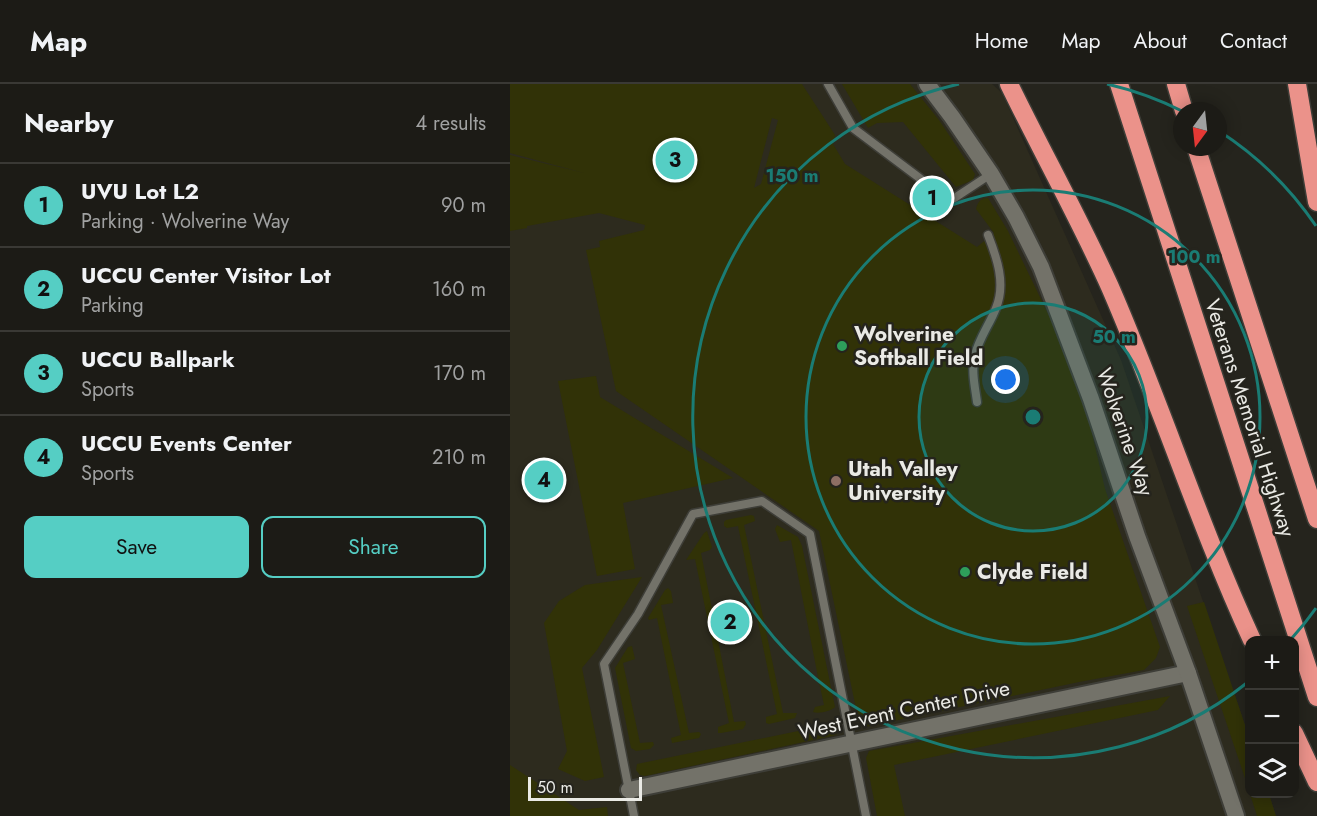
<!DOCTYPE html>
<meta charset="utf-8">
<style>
:root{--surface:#1c1b16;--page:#25241f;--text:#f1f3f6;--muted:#a0a1a1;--line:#3a3935;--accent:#55cec4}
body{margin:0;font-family:Jost,sans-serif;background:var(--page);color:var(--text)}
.controls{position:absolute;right:18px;bottom:18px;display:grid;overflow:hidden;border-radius:12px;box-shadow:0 3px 15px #0003}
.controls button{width:54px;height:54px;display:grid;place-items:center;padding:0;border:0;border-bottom:2px solid var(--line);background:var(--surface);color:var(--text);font:30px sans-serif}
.compass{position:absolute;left:663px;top:18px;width:54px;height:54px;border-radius:50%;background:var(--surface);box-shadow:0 3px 15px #0003;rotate:195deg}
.scale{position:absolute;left:18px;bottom:15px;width:114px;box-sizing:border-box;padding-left:6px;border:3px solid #eaeae5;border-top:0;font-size:16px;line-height:21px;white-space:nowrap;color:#eaeae5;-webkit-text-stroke:4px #25241d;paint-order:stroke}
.you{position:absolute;left:496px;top:296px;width:21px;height:21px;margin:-15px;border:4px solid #fff;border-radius:50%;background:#1a73e8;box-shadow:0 0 0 9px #1a73e833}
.badge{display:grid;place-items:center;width:39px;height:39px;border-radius:50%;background:var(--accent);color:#111;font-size:20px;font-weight:700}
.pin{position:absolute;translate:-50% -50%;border:3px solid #fff;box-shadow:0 2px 6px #0006}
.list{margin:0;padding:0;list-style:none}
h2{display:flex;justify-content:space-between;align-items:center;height:78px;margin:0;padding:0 24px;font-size:26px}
h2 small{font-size:20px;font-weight:400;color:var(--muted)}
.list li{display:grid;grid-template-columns:39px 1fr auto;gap:18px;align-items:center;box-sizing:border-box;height:84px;padding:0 24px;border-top:2px solid var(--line)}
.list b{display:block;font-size:22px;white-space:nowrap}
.list p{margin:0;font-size:20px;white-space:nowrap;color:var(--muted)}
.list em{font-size:20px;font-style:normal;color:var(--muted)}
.actions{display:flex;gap:12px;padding:18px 24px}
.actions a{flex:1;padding:14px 0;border:2px solid var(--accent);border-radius:12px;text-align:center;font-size:21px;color:var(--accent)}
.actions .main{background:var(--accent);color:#111}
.icon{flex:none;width:33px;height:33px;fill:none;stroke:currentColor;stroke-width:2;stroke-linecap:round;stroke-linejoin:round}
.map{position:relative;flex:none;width:807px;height:732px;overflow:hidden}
header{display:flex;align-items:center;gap:36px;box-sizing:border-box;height:84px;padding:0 30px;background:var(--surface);border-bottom:2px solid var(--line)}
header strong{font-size:28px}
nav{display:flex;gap:33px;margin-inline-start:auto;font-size:21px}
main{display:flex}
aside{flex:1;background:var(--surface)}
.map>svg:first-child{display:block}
.built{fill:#2d2b1e}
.green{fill:#313207;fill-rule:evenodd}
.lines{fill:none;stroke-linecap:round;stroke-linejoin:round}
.service-casing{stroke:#3e3e38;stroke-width:11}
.minor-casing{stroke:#3e3e38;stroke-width:20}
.secondary-casing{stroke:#3e3e38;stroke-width:20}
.motorway-casing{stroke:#3e3e38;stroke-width:21}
.service{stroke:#737269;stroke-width:8}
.minor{stroke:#737269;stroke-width:16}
.secondary{stroke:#737269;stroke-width:16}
.motorway{stroke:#eb928a;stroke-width:18}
.ring{fill:none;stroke:#1a7c74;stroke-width:3}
.leisure-dot{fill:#2e9e5b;stroke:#25241d;stroke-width:2}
.education-dot{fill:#8d6e63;stroke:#25241d;stroke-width:2}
.labels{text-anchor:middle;stroke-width:5;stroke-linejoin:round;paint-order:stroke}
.poi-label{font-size:21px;font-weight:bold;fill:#eaeae5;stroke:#25241d;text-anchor:start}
.street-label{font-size:21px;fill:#eaeae5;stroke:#25241d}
.centre{fill:#1a7c74;stroke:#25241d;stroke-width:3}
.ring-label{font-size:18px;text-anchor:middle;font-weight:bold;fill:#1a7c74;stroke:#25241d;stroke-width:5;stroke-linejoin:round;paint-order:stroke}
</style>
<header>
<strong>Map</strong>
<nav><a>Home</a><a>Map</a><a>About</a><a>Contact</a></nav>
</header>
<main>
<aside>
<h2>Nearby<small>4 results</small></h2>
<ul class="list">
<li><span class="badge">1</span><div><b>UVU Lot L2</b><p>Parking · Wolverine Way</p></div><em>90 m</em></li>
<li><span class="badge">2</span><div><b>UCCU Center Visitor Lot</b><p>Parking</p></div><em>160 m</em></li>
<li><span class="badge">3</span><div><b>UCCU Ballpark</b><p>Sports</p></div><em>170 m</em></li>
<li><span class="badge">4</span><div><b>UCCU Events Center</b><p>Sports</p></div><em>210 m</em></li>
</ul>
<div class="actions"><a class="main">Save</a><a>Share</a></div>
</aside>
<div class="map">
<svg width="807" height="732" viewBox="0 0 807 732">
<rect width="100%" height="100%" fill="#25241d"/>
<path class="built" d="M0,0H482L492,9L611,276L739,653L740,710H759L766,732H0Z"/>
<path class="green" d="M0,0H292L325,51L323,60L335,80L467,163L484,149L466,125C468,118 470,114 478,114L498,147L542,238L578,333L595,405L650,563L646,574L634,586L569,598L355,643L348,634L309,447L106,307L76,166L90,163L89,157L134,146L135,141L89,129L17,142V144L0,147V71L74,89L0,69ZM262,34L268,36L251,100L244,104Z
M332,0H400L429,36L465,90L463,96L446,103L393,38L367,39L358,44Z
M86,292L90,313L223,394L113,419L125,485L87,492L48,297Z
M241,431L244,432L245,437L234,441L273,629H287L285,634L259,640L256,639V633L267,630L228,442L217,444L214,442V438L216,436Z
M267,441L288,453L292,462L325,623C321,627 309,630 303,628L305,623L314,621L309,598L281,456L270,458L265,445Z
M197,447L202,463L200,466L191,469L224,638L235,637L236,640L233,645L211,649H208V643L219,639L185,475L176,476L194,449Z
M132,493L87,566L72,584L94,693L75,697L48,685L57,667L34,539L49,517L75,501Z
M158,504L161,507L163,519L151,521L179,649L189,648L191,650L189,654L162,659L161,654L171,651L147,534L139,536L138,534L155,506Z
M694,518L739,653L740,709L677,522Z
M122,562L125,575L113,579L130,659L143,658L144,661L140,665L126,667L121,664L105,584L118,563Z
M660,612L648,626L384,681L395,732H367L356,674L359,667Z
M327,639L329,646L326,651L135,692L130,691L126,686L127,680Z
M0,681L69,726L97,723L98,732H0Z
M740,710H759L766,732H747Z"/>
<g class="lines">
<defs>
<path id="service" d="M318,0L343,44L440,117L481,90
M467,318C465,303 461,286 465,271C469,254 480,240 486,224C496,200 487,174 478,151
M124,732L94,580L128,530L183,430L252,417L300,450L356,732"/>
<path id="minor" d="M119,706L678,589"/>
<path id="secondary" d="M417,0L442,33L481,90L506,133L531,183L581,315L627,452L678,589L726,732"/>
<path id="motorway" d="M499,0C532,68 569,134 600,203C651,320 689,441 742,556
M609,0L807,613
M666,0L674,27
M787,0L807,118
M686,63L807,435
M784,649L807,698"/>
</defs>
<use href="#service" class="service-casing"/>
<use href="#minor" class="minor-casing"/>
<use href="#secondary" class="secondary-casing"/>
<use href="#motorway" class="motorway-casing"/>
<use href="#service" class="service"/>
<use href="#minor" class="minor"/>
<use href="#secondary" class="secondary"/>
<use href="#motorway" class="motorway"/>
</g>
<circle cx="523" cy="333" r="114" fill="#1a7c74" fill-opacity=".12"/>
<g class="ring">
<circle cx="523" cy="333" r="114"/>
<circle cx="523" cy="333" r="227"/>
<path d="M806 524A341 341 0 0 1 782 554M738 598A341 341 0 1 1 449 0M597 0A341 341 0 0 1 672 27M709 47A341 341 0 0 1 806 142"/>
</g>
<g class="leisure-dot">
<circle cx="332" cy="262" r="6"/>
<circle cx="455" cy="488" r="6"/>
</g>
<circle class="education-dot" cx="326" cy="397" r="6"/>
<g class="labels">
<g class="poi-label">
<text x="344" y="257">Wolverine<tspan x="344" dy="24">Softball Field</tspan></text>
<text x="338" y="392">Utah Valley<tspan x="338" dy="24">University</tspan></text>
<text x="467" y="495">Clyde Field</text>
</g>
<g class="street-label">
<text transform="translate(740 334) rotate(72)" y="7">Veterans Memorial Highway</text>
<text transform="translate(615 348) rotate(71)" y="7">Wolverine Way</text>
<text transform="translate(394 626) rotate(-12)" y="7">West Event Center Drive</text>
</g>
</g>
<circle cx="523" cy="333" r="9" class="centre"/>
<g class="ring-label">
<text x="282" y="98">150 m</text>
<text x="684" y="179">100 m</text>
<text x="604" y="259">50 m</text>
</g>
</svg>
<div class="controls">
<button>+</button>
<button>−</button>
<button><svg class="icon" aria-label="layers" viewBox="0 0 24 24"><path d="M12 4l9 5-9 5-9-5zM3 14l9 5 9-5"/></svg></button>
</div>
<svg class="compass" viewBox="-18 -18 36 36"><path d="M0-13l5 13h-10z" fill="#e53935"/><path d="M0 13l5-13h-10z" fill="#a0a1a1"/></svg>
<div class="scale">50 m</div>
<div class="you"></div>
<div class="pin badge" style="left:422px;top:114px">1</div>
<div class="pin badge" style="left:220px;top:538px">2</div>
<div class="pin badge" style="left:165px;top:76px">3</div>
<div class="pin badge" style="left:34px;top:396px">4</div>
</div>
</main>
